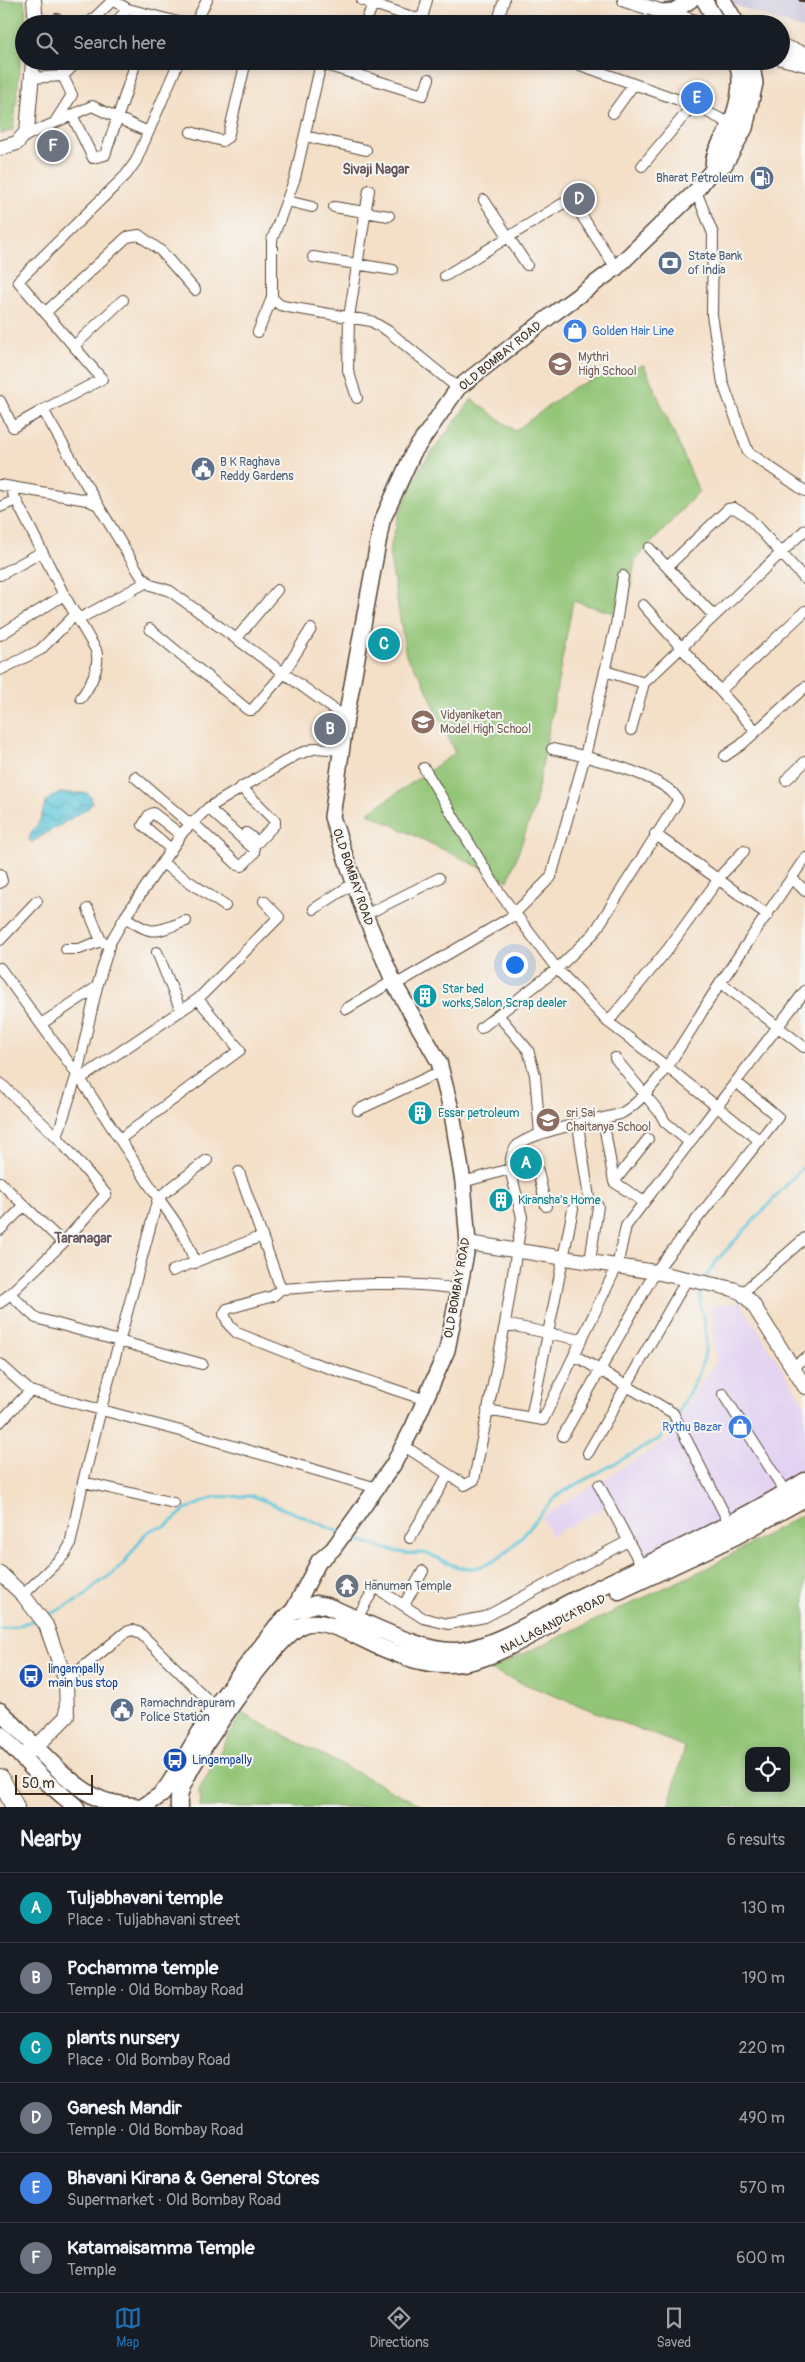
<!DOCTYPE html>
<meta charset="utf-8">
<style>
:root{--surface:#171b24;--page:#242831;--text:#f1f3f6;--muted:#9ea1a6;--line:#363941;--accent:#1f6fb2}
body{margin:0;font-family:Pangolin,sans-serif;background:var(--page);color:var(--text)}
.controls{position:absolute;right:15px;bottom:15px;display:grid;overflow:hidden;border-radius:10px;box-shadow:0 2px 8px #0003}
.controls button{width:45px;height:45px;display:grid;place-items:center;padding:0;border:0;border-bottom:1px solid var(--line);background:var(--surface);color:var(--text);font:25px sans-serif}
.scale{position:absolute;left:15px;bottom:12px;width:78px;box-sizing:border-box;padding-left:5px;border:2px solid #3b2a1e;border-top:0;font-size:14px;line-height:18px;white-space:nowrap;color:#3b2a1e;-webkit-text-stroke:4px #f6f6f2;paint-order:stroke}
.you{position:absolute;left:514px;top:964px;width:18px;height:18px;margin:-12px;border:4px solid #fff;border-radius:50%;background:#1a73e8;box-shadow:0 0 0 8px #1a73e833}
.badge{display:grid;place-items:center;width:32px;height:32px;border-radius:50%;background:var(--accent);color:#fff;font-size:16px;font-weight:700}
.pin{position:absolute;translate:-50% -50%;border:2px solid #fff;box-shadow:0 1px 5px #0006}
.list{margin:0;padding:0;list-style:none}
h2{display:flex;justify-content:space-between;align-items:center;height:65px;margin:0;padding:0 20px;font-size:21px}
h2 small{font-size:16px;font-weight:400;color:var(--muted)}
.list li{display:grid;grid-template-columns:32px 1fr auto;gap:15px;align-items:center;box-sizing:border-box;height:70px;padding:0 20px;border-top:1px solid var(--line)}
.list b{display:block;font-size:19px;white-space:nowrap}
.list p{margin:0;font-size:16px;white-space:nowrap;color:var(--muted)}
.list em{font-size:16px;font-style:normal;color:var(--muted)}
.icon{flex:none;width:28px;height:28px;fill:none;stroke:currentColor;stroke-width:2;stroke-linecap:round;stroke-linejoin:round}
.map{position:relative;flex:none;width:805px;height:1807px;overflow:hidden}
.search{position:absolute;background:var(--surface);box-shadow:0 2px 8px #0003;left:15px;right:15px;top:15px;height:55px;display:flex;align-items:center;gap:12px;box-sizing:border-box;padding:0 18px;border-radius:28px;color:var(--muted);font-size:19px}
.sheet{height:485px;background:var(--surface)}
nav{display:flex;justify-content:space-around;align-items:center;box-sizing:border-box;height:70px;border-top:1px solid var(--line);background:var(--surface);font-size:14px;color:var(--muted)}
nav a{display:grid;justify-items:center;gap:2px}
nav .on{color:var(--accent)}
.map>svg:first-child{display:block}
.built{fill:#e3d3f2}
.industrial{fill:#c6c0da}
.grass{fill:#91c475;stroke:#66774a;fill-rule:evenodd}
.water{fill:url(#water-waves);stroke:#4e787d}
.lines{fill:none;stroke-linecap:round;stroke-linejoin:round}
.stream{stroke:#60c7dc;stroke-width:3}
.minor-casing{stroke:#574537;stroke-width:12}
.tertiary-casing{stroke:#574537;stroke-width:16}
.secondary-casing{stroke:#574537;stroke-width:18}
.primary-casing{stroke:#574537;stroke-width:19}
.trunk-casing{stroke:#574537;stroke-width:20}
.minor{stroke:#fff;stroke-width:10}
.tertiary{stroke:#fff;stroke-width:14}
.secondary{stroke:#fff;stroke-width:15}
.primary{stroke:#fff;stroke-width:16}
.trunk{stroke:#fff;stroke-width:18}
.rail{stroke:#3b2a1e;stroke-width:3}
.labels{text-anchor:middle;stroke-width:4;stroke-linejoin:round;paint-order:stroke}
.service-label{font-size:12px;fill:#4e5e75;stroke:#f6f6f2;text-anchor:start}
.shop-label{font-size:12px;fill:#366cbe;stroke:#f6f6f2;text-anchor:start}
.street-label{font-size:12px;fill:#3b2a1e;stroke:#f6f6f2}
.education-label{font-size:12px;fill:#785e54;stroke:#f6f6f2;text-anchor:start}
.culture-label{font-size:12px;fill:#0d838f;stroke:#f6f6f2;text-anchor:start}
.worship-label{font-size:12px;fill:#5b616d;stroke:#f6f6f2;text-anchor:start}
.transit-label{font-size:12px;fill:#164399;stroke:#f6f6f2;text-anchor:start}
.neighbourhood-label{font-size:14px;font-weight:bold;fill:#68545d;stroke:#f6f6f2}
</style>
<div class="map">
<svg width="805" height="1807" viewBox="0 0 805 1807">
<defs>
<pattern id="water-waves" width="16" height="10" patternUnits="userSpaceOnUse" patternTransform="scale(1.25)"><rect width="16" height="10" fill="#60c7dc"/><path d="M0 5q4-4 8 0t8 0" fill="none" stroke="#50a2b2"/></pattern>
</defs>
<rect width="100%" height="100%" fill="#f6f6f2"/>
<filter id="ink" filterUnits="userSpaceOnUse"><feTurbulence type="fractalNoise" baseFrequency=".02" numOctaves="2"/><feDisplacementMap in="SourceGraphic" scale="10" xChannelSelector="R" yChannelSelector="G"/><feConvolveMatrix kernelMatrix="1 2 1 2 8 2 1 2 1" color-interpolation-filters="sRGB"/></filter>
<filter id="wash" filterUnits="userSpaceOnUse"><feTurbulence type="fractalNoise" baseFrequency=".0096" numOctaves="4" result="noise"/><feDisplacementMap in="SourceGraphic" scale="20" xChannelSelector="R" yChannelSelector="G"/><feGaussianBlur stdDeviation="1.12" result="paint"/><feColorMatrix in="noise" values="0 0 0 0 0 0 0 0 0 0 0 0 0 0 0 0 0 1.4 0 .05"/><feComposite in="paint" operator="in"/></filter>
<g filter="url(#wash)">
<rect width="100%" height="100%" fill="#f4dfc7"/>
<path class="built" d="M740,1302L805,1405V1473L738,1516L643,1560L612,1503L551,1536L542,1517L674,1436L677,1419L716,1361L711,1306Z"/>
<path class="industrial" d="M732,0H805V30L731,4Z"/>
<path class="grass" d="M0,0H24L26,13L13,130L0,134Z
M644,365L699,491L635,561L627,607L614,613L573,601L534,809L508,881L368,813L455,753L422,679L406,656L389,552L399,514L422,465L472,399L515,431L574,387L600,377Z
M805,1513V1807H668L685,1747L489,1670L707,1568ZM749,1751H786V1788H749Z
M241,1713L424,1807H200L199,1790Z"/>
<path class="water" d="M60,793H87L91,797L92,803L88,808L32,842L29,840C30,832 37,827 40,820C46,805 42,799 60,793Z"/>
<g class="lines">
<path class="stream" d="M705,1278L719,1258L805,1165
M677,1414C690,1390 706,1368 706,1340C707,1321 696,1305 702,1286
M347,1536C366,1543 386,1550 405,1553C413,1554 420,1552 428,1554C441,1558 450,1566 463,1568C507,1572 532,1518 559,1494L659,1439L674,1420
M44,1617L81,1599L100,1582L114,1573L124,1563L145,1534L153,1529L166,1526L185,1510L214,1497L253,1496L339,1532
M0,1629L10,1628L38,1619"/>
</g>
</g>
<g filter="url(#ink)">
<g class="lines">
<defs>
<path id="minor" d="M112,0L128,9L186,24
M362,0L418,19L423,15L427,0
M57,19L58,24
M88,24L112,1
M114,24L128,9
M195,24L207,0
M365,24L373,4
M497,24L504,0
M569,61L693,105L735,126
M316,62L423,95L429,79
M321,63L295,178L272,240V298L280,305L288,307L371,321L388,331L458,388
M31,78L63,76L78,61
M613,113L634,84
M72,115L92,106L148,132
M55,122L72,95L63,76L62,61
M191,132L222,141L228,137L246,61
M305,136L366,150
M23,137L72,115L93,158L105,155L135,65
M642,166L693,105
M696,191L713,234L712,315L723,383L748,452L805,491
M484,200L527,265
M287,201L312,207
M334,207L389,216
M313,257L393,270
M445,276L562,204L568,203L578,210L616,268
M46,312L127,237L139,235L161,251L195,290
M258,332L272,298
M74,346L123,300
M357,398L348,370L349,317L369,190
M0,401L13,427L43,410
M0,485L87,500L98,505L141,576L151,585L170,591L346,718
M10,488L64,595L96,650C101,666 90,686 81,698
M98,505L43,410L102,379L18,281L126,175L136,161L179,61
M0,507L16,500
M649,548L667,567
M0,575L42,552
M643,605L756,731
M714,616L667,567L728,509L734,508L747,516L805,579
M79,619L147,582
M150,629L248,710H252L283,674L311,629
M0,635L64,595
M236,639L277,590
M0,670L40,650L76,614
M605,671L644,683L805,530
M720,691L805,611
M631,730L644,683
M725,756L741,745L805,687
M424,768L499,892L557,969L608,1022L666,1066L760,1141
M135,777L190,824
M786,780L805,762
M241,787L275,821V824L258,842L246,833
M192,822L238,865L242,866L254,853V849L208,808
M655,834L768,915
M171,849L143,825L149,815L153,813L181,835
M162,863L225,906
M0,874L2,881L0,883
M792,878L805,891
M88,909L101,941L110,946
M314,909L354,883
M365,915L439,878
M125,917C154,937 154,932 186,921
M0,940L37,901
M66,949H79L101,941
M157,952L181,1011
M0,968L77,1074L158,1198L101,1409L83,1482L70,1545L64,1555L23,1595
M720,982L804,1047
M395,985L511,917L551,877L585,756L616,625L623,576
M198,999L279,917L264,901
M346,1009L393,981
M498,1015L528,1050L535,1075L540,1134
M608,1022L668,949L723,873L744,851
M41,1024L97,987
M481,1028L557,969L594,933L678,801C671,776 577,754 552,749
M615,1058L660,1113L665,1122L690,1143
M80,1079L198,999L240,1050L120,1139
M0,1083L57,1137L106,1194L63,1243L0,1303
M358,1110L441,1071
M603,1119L614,1182L644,1202
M578,1125L589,1198
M57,1137L77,1074L97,987L110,943L125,917L183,832L208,808L296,755L316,748L341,750
M239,1172L281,1289L273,1296L227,1309L224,1314L229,1325L237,1333L308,1361L426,1400
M0,1182L63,1243
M463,1182L510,1169C510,1161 511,1153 516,1147C527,1132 599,1120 620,1114C658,1095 696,1018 721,982C749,940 777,899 805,858
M614,1182L648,1139
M0,1230L24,1206
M590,1262L598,1206
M195,1263C187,1237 174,1219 158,1198L207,1160
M172,1271L262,1236
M281,1289C339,1285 401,1280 459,1289
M742,1293L805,1238
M10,1294L36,1318L202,1364
M505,1324L581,1340
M574,1355L673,1413L729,1523
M0,1364L30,1391L0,1422
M792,1367L805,1358
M30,1391L192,1434L377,1488
M723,1394L786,1493
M487,1410L543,1420L617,1266L626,1226L805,991
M531,1418L573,1209
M563,1436L655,1272L778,1117L736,1082
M404,1446L465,1485L474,1480L505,1324L522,1217L510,1169L538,1171L546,1206
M588,1453L687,1279
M83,1482L174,1503
M599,1485L642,1567
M410,1538L448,1475
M404,1605L423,1571
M357,1618L375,1587L423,1618L448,1624L485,1617L628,1541
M66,1681L126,1632L133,1630L140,1633L215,1707"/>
<path id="tertiary" d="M34,0L36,24
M625,0L701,24
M781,46L805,54
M781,58L805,64
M0,148L17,143L27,131L33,61
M468,1243L655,1272L733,1289L742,1293L752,1303L805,1387
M0,1573L23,1595L46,1625L66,1681L67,1716L35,1748L26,1753"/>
<path id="secondary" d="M704,0L718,24
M723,0L737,24
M663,12L674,11L691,0
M713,169C712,153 721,143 728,129C737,110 745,81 736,61
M293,1611L319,1561L333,1549L393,1465L413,1427L447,1350L468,1243L463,1182L452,1113L439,1062L395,985L365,915L332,817L346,718L382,521L413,453L458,388L553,314L616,268L696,191L713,169L725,164L745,128L755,83L751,61"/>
<path id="primary" d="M619,1591L736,1536L805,1498
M0,1711C28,1737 72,1792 108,1802C119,1805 131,1806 142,1807
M0,1734L40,1776L76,1807
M143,1807L162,1794L170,1783L215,1707L277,1626L293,1611L316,1604L327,1606C362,1620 419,1652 455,1651C489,1650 545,1615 576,1599C653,1561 732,1526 805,1481
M179,1807C178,1797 181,1787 186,1778C200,1748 277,1633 305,1624C325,1617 361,1639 380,1647C401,1656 425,1665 449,1664C486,1664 518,1641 550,1625"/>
<path id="trunk" d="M0,1778L15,1807"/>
</defs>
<use href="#minor" class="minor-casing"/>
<use href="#tertiary" class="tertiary-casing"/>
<use href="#secondary" class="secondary-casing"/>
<use href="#primary" class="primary-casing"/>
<use href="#trunk" class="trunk-casing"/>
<use href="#minor" class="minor"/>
<use href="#tertiary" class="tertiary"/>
<use href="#secondary" class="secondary"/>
<use href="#primary" class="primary"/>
<use href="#trunk" class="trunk"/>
<path class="rail" d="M800,0L805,1"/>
</g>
</g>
<defs>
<symbol id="fuel-disc" viewBox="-11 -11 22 22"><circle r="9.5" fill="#5c6f8a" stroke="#f6f6f2"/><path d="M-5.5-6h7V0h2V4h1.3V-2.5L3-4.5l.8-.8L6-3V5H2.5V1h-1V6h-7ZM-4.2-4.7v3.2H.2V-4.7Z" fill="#fff"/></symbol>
<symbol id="bank-disc" viewBox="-11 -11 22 22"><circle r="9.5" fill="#5c6f8a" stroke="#f6f6f2"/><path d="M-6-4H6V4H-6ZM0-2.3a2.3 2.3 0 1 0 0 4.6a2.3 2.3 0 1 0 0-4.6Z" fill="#fff"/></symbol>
<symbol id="shop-disc" viewBox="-11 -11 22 22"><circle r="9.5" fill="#3f7fe0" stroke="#f6f6f2"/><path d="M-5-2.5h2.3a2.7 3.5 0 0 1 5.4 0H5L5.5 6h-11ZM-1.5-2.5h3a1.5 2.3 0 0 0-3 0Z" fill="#fff"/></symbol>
<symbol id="school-disc" viewBox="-11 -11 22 22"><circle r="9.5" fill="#8d6e63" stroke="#f6f6f2"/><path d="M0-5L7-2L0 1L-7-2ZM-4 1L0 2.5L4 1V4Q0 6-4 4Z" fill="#fff"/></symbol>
<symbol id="civic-disc" viewBox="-11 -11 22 22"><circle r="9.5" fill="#5c6f8a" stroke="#f6f6f2"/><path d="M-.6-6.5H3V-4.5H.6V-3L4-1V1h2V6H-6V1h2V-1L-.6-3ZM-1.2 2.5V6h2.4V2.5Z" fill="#fff"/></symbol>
<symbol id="university-disc" viewBox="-11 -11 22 22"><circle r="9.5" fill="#8d6e63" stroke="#f6f6f2"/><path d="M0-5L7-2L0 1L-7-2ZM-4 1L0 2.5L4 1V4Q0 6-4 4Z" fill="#fff"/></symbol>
<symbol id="building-disc" viewBox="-11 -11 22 22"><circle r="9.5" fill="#0f9aa8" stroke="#f6f6f2"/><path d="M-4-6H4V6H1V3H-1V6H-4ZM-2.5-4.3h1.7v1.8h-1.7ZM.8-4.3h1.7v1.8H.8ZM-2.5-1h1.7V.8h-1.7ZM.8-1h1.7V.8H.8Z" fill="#fff"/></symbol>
<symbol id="temple-disc" viewBox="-11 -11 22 22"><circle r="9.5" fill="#6b7280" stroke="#f6f6f2"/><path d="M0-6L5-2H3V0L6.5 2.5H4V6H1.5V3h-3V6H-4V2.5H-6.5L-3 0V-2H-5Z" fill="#fff"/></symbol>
<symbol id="bus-disc" viewBox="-11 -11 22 22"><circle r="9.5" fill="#1a4fb4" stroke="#f6f6f2"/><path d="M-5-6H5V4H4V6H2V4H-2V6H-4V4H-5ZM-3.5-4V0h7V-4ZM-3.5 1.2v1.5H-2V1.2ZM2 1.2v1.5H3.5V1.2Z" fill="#fff"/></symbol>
</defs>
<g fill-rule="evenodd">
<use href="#fuel-disc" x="748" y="164" width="28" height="28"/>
<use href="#bank-disc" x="656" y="249" width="28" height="28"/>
<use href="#shop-disc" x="561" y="317" width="28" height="28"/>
<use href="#school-disc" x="546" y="350" width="28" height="28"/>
<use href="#civic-disc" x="189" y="455" width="28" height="28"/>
<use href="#university-disc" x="409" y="708" width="28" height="28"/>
<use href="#building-disc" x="411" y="982" width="28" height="28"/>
<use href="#building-disc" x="406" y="1099" width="28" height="28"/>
<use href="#university-disc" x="534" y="1106" width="28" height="28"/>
<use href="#building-disc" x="487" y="1186" width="28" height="28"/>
<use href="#shop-disc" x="726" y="1413" width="28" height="28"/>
<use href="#temple-disc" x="333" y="1572" width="28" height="28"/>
<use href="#bus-disc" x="17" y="1662" width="28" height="28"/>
<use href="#civic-disc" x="108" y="1696" width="28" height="28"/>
<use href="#bus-disc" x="161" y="1746" width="28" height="28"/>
</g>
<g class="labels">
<g class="service-label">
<text x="744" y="182" text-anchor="end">Bharat Petroleum</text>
<text x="688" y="260">State Bank<tspan x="688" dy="14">of India</tspan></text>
<text x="220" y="466">B K Raghava<tspan x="220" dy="14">Reddy Gardens</tspan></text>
<text x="140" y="1707">Ramachndrapuram<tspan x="140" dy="14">Police Station</tspan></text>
</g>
<g class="shop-label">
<text x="592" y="335">Golden Hair Line</text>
<text x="722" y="1431" text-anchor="end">Rythu Bazar</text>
</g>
<g class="street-label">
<text transform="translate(500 356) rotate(-39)" y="4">OLD BOMBAY ROAD</text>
<text transform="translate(353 877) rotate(71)" y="4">OLD BOMBAY ROAD</text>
<text transform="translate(457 1288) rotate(-80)" y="4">OLD BOMBAY ROAD</text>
<text transform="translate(553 1624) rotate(-27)" y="4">NALLAGANDLA ROAD</text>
</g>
<g class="education-label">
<text x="578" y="361">Mythri<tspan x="578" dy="14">High School</tspan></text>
<text x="440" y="719">Vidyaniketan<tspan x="440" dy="14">Model High School</tspan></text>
<text x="566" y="1117">sri Sai<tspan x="566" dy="14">Chaitanya School</tspan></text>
</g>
<g class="culture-label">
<text x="442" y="993">Star bed<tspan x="442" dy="14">works,Salon,Scrap dealer</tspan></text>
<text x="438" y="1117">Essar petroleum</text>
<text x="518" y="1204">Kiransha's Home</text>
</g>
<g class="worship-label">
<text x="364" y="1590">Hanuman Temple</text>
</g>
<g class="transit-label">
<text x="48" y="1673">lingampally<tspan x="48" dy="14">main bus stop</tspan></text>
<text x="192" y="1764">Lingampally</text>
</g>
<g class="neighbourhood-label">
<text x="376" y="174">Sivaji Nagar</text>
<text x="83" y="1243">Taranagar</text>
</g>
</g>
</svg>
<div class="controls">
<button><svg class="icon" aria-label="locate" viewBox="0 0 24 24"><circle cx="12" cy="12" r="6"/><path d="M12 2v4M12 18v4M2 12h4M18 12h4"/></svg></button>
</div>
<div class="scale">50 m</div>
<div class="you"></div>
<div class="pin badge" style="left:526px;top:1163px;background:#0f9aa8">A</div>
<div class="pin badge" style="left:330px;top:729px;background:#6b7280">B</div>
<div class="pin badge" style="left:384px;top:644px;background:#0f9aa8">C</div>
<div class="pin badge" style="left:579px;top:199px;background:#6b7280">D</div>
<div class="pin badge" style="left:697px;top:98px;background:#3f7fe0">E</div>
<div class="pin badge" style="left:53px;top:146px;background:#6b7280">F</div>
<div class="search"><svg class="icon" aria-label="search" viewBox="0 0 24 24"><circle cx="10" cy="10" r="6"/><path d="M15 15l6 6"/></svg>Search here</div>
</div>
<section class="sheet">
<h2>Nearby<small>6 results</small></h2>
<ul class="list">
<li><span class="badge" style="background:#0f9aa8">A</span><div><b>Tuljabhavani temple</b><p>Place · Tuljabhavani street</p></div><em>130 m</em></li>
<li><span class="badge" style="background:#6b7280">B</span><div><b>Pochamma temple</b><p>Temple · Old Bombay Road</p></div><em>190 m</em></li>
<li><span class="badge" style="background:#0f9aa8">C</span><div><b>plants nursery</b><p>Place · Old Bombay Road</p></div><em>220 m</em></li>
<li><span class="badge" style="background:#6b7280">D</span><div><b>Ganesh Mandir</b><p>Temple · Old Bombay Road</p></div><em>490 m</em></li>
<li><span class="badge" style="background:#3f7fe0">E</span><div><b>Bhavani Kirana &amp; General Stores</b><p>Supermarket · Old Bombay Road</p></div><em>570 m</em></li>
<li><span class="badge" style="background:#6b7280">F</span><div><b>Katamaisamma Temple</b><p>Temple</p></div><em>600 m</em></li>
</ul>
</section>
<nav>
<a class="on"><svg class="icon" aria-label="map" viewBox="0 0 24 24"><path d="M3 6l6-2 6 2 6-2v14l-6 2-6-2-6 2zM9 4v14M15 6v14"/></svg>Map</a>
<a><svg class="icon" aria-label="directions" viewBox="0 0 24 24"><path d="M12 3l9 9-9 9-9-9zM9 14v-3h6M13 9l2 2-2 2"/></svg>Directions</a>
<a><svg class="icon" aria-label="saved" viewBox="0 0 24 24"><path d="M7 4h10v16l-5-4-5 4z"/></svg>Saved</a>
</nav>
